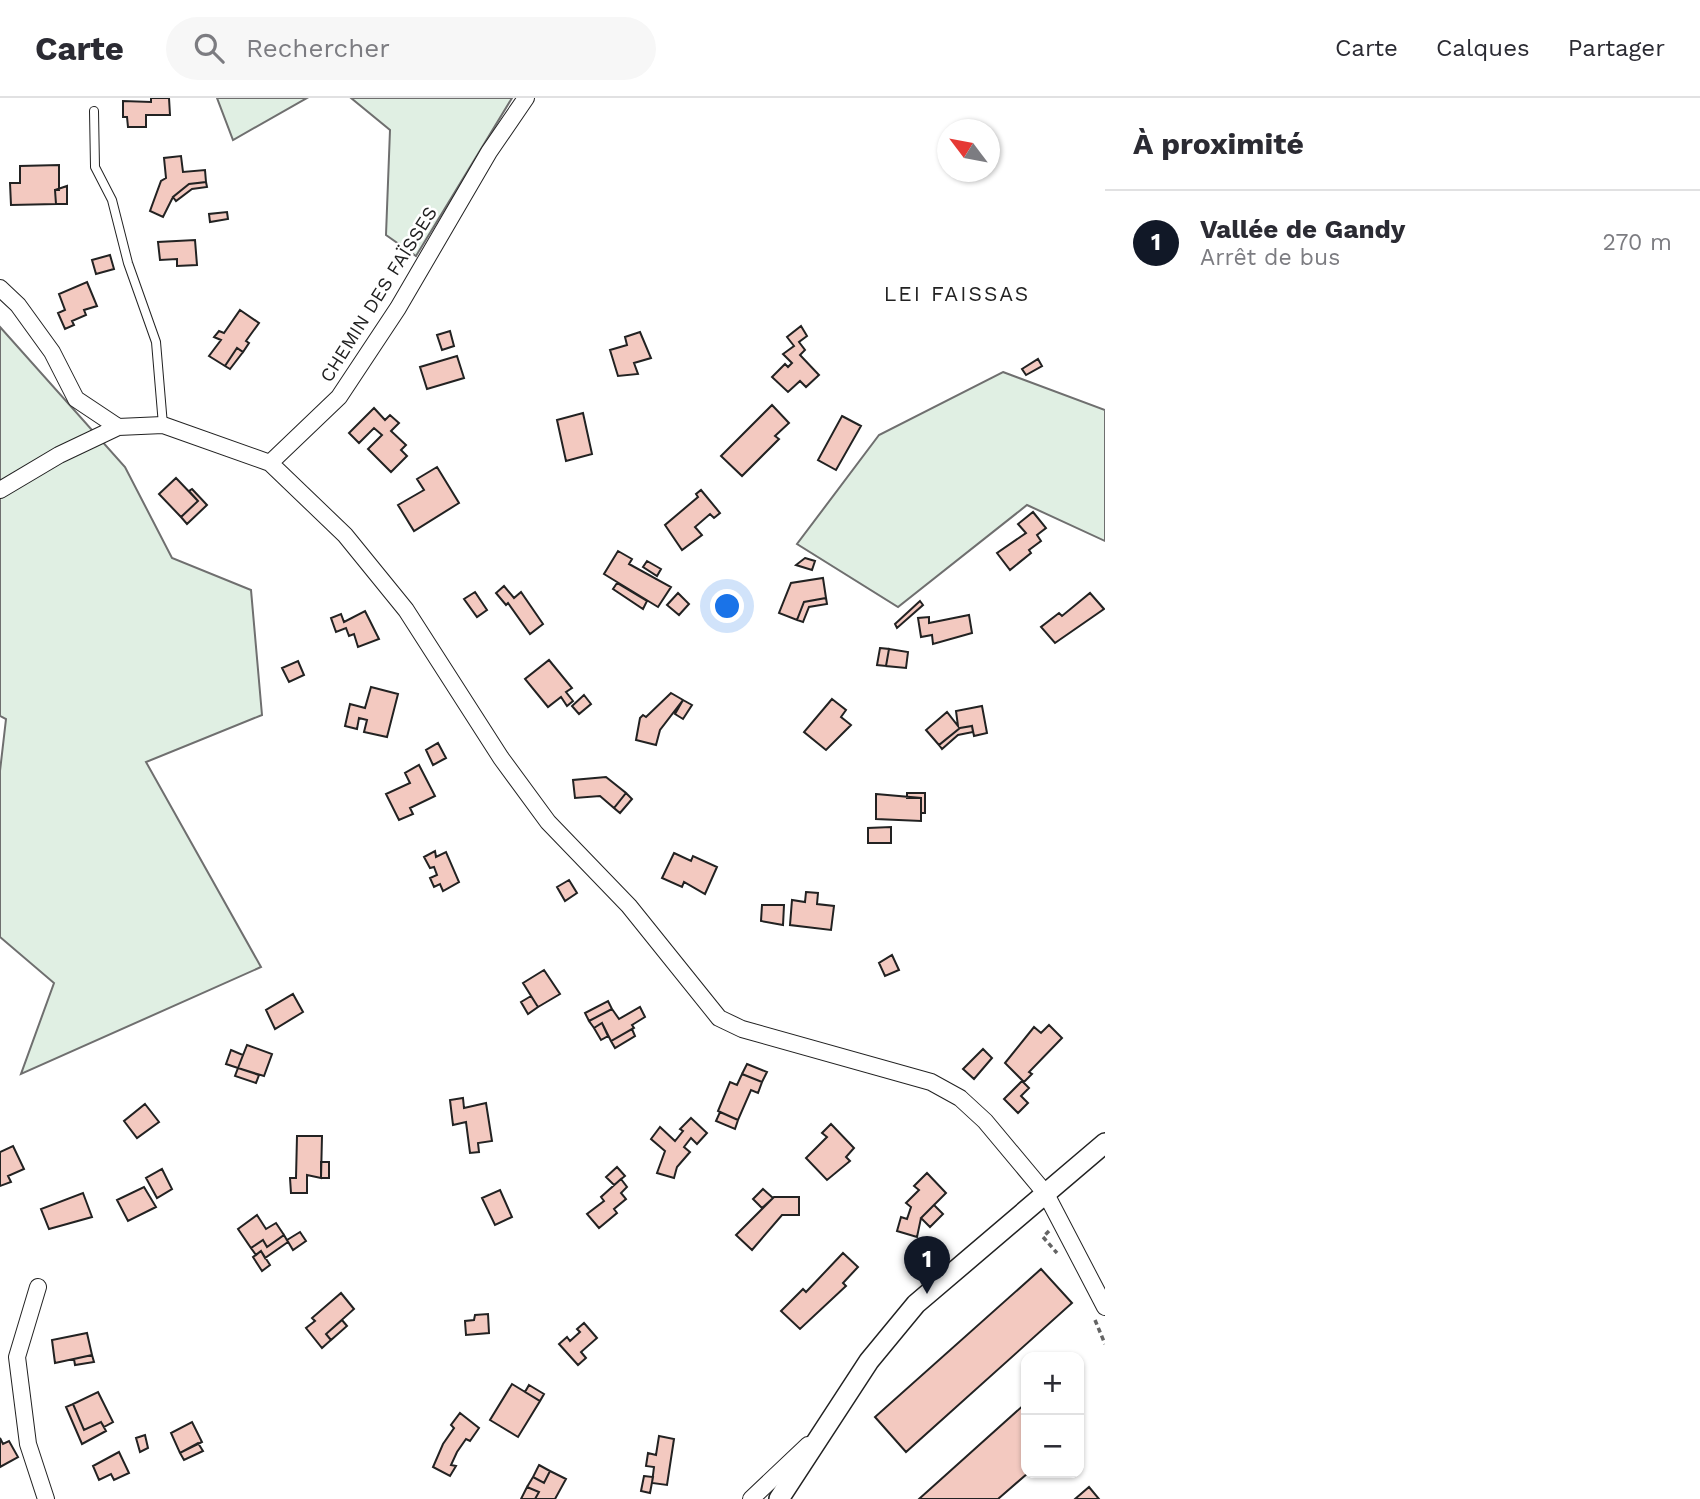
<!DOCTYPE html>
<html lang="fr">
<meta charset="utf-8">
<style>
:root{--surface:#fff;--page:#f7f7f7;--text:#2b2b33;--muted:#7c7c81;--line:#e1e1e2;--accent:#111827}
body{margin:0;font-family:"Work Sans",sans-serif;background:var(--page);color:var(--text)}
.controls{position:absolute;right:21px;bottom:21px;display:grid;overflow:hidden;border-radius:14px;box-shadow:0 2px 5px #0004}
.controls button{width:63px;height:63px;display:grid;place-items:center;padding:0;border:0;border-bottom:2px solid var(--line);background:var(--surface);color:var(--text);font:35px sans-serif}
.compass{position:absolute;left:937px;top:21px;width:63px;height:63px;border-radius:50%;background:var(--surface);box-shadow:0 2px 5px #0004;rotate:302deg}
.you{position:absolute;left:728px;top:509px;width:24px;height:24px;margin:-18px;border:5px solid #fff;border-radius:50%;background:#1a73e8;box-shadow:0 0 0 10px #1a73e833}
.badge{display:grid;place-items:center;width:46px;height:46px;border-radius:50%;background:var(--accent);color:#fff;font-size:23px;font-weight:700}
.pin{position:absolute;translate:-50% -58px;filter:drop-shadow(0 2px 4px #0008)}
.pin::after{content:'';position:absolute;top:37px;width:24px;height:21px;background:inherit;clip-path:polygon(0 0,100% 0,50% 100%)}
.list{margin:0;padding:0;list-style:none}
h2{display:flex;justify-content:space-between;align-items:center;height:91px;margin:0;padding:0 28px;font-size:30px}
h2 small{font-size:23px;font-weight:400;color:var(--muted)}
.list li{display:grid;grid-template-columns:46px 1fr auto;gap:21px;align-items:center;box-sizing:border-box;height:105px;padding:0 28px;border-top:2px solid var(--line)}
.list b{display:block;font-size:26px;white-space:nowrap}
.list p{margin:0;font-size:23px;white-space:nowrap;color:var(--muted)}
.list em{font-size:23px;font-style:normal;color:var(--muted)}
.icon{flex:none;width:38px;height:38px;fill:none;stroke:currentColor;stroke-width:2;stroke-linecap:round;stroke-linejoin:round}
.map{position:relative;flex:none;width:1105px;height:1401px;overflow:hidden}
header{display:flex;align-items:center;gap:42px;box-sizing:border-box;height:98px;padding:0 35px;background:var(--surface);border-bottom:2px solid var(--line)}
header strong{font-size:33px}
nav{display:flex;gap:38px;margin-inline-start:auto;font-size:24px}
.search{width:490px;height:63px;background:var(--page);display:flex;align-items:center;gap:18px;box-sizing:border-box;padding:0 24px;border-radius:38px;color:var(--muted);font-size:26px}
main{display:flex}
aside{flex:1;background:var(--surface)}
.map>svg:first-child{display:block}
.green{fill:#e0efe3;stroke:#6f6f6f;stroke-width:2}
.building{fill:#f3c9c0;stroke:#222;stroke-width:2}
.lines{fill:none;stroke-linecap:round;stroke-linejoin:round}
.service-casing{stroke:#222;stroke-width:10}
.minor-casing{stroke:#222;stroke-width:18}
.tertiary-casing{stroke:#222;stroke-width:22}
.path{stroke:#646464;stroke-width:3.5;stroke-dasharray:5 3.5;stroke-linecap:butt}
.service{stroke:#fff;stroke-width:8}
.minor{stroke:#fff;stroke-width:16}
.tertiary{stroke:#fff;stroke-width:19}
.labels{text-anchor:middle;stroke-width:5;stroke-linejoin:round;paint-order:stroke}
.street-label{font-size:19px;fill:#222;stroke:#fff}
.neighbourhood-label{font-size:21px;letter-spacing:2px;fill:#222;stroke:#fff}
</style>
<header>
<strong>Carte</strong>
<div class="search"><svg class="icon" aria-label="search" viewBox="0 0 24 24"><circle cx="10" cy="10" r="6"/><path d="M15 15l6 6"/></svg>Rechercher</div>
<nav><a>Carte</a><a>Calques</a><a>Partager</a></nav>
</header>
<main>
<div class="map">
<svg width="1105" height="1401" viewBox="0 0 1105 1401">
<rect width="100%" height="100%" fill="#fff"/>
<path class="green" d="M217,0H307L233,42Z
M351,0H512L416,158L386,137L390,32Z
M0,229L125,369L172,460L251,492L262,617L146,664L261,869L21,976L54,885L0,839V673L6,621L0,618Z
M1003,274L1105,312V443L1027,407L898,509L797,446L879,337Z"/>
<path class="building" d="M151,0H169L170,17H146V29H128L127,19H123V3L151,4Z
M181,58L183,74L205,72L206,84L189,86L173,99L163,119L150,113L161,83L166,80L164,60Z
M59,67V92H55L56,106L11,107L10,85H20V68Z
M206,84L207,89L192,91L176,103L173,99L189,86Z
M67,88V106H56L55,92Z
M227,114L228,121L210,124L209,116Z
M195,142L197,167L177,168V161L160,162L158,144Z
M110,157L114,171L96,176L92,162Z
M87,184L97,208L84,212L86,217L72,223L74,227L65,231L58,215L65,212L59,196Z
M240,212L259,225L246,243L249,245L243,254L237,250L225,268L209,258L221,242L214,239L219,233L224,235Z
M801,228L807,238L799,244L805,252L800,257L819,277L806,289L800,283L788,294L772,279L785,266L788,269L792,265L783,256L794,248L787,239Z
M450,233L454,248L442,252L437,237Z
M640,234L651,260L634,265L638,276L618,278L610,252L627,247L625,239Z
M237,250L243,254L230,271L225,268Z
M457,258L464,280L427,291L420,269Z
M1038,261L1042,268L1026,277L1022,271Z
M772,307L789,325L775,338L779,341L742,378L721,358Z
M374,310L385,322L390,317L399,325L391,333L406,347L401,352L407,358L391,374L368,351L382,337L374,330L359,345L349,335Z
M583,315L592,356L566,363L557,322Z
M842,318L861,328L836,372L818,362Z
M437,369L459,405L414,433L398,407L424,392L417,381Z
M176,380L198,403L181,419L159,396Z
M192,391L207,407L187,426L181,419L198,403L189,393Z
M701,392L720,415L714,420L710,416L695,429L702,437L682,452L665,427L698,399L696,396Z
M1033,414L1046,430L1037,437L1041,443L1029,452L1031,455L1010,472L997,455L1026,435L1018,426Z
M618,453L632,461L629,466L671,489L658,509L604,476Z
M805,460L815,463L812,472L796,467Z
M647,463L661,471L657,478L643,469Z
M823,480L826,500L804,504L797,522L779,515L791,485Z
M617,485L647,503L643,511L613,491Z
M504,488L514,500L521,494L543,526L530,536L508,505L506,507L496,495Z
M475,494L487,512L477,519L464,501Z
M678,495L689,506L679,517L667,507Z
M1090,495L1104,511L1055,545L1041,529L1059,515L1062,518Z
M826,500L827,506L809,509L803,524L797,522L804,504Z
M920,503L923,507L897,530L895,526Z
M365,513L379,541L358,549L354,536L349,538L346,530L336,534L331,520L341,516L344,524Z
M969,517L972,535L933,546L932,537L921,539L918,520L929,519V525Z
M880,550L889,551L886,568L877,567Z
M889,551L908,554L906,570L886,568Z
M549,562L572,590L566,594L573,603L567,608L561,599L548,609L525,581Z
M298,563L304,577L289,584L282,570Z
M371,589L398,596L387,639L364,634L367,622L359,620L357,631L345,628L350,606L365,610Z
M671,595L683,602L660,632L656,647L636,642L640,620L643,617L646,619Z
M584,597L591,606L579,616L572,608Z
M832,601L846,612L841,619L851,627L826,652L804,634Z
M683,602L692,607L683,621L675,616Z
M982,608L987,635L974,638L972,628L960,630L939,647L926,632L947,614L958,628L956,613Z
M972,628L973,634L958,637L942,651L939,647L960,630Z
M438,645L446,660L433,667L426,652Z
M419,667L435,698L410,710L413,716L399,722L386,696L410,685L405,675Z
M606,679L626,695L614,710L600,698L575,700L573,682Z
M626,695L632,701L620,715L614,710Z
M925,695V715H921V700H907V695Z
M876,696L921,700V723L876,721Z
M891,729V745H868V730Z
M435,753L436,759L446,754L459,784L443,793L440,786L434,789L430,780L437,777L434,769L430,770L424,759Z
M674,755L691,763L693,758L717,769L705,796L684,784L682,789L662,780Z
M569,782L577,795L565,803L557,789Z
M806,794L818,795L817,806L834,808L831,832L790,827L792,802L805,804Z
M762,807H784L783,827L761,823Z
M892,857L899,872L885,878L879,865Z
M544,872L560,896L538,909L523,885Z
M293,896L303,914L275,931L266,912Z
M531,898L538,909L528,916L521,904Z
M608,903L612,911L589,923L585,915Z
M640,909L645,919L632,927L634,930L611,943L602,925L594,930L589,923L612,911L619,921Z
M602,925L608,938L601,942L594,930Z
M1049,927L1062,940L1029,974L1032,976L1024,984L1005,965L1034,929L1041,935Z
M632,931L635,938L615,950L611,943Z
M247,947L272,956L264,978L238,970Z
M983,951L992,960L974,981L963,971Z
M231,952L243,957L238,970L226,966Z
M747,966L767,974L762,984L742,976Z
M238,970L259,977L256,985L235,978Z
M742,976L762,984L758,995L751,992L738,1022L718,1013L730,984L737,987Z
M1022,983L1029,990L1021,998L1028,1005L1018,1015L1004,1001Z
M463,1000L464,1010L486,1005L492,1043L478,1045L479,1054L470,1055L466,1024L453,1027L450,1002Z
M145,1006L159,1024L137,1040L124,1023Z
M720,1014L738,1022L735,1031L716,1023Z
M691,1020L707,1035L697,1046L691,1040L684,1049L690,1054L677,1069L674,1080L657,1075L665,1053L651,1041L660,1029L675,1043L683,1033L680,1031Z
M831,1026L854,1050L846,1059L850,1063L827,1082L806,1060L827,1039L822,1035Z
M297,1038H322L321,1080L307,1077V1095H291L290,1080H296Z
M13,1048L24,1071L8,1078L11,1084L0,1088V1054Z
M321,1064H329V1080H321Z
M617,1069L625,1078L614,1087L606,1079Z
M162,1071L172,1091L157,1100L146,1080Z
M927,1075L946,1095L921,1120L917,1139L897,1133L901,1119L907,1121L911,1109L906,1105L919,1092L914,1088Z
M621,1081L627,1089L621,1095L626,1101L614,1111L617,1115L599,1130L587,1116L604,1103L601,1099Z
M144,1089L156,1109L128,1123L117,1102Z
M763,1091L773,1100L762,1110L753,1101Z
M500,1092L512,1119L495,1127L482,1100Z
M83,1095L92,1119L49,1131L41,1111Z
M774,1099H799V1117H782L752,1152L736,1137Z
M934,1107L943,1116L930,1129L921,1120Z
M257,1117L266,1131L276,1125L284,1137L267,1149L263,1142L251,1150L238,1131Z
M300,1134L306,1143L293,1152L287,1142Z
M284,1137L288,1144L265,1160L261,1153L256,1157L251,1150L263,1142L267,1149Z
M261,1153L270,1167L262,1173L253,1159Z
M843,1155L858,1169L843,1185L846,1188L800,1231L781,1213L803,1191L806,1194Z
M1041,1171L1072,1205L906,1354L875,1319Z
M341,1195L354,1211L326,1236L331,1242L322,1250L306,1230L315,1223L312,1220Z
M488,1216L489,1235L466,1237L465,1223L474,1222L475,1217Z
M342,1222L347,1228L331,1242L326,1236Z
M584,1225L597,1240L581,1254L586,1260L578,1267L559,1246L567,1239L570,1243L580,1234L577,1231Z
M87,1235L92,1257L55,1265L52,1242Z
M92,1257L94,1264L75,1267L74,1261Z
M512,1286L540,1303L518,1339L490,1322Z
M529,1287L544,1296L540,1303L525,1294Z
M98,1294L113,1324L104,1329L101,1324L84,1332L73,1306Z
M1026,1305L1028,1375L998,1401H919Z
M73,1306L84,1332L101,1324L106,1333L82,1346L66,1309Z
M460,1315L479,1330L470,1343L466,1341L457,1354L451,1367L456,1368L450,1378L433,1369L443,1346L454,1330L451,1327Z
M192,1324L202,1344L180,1355L171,1335Z
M145,1337L148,1350L140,1354L136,1340Z
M659,1338L674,1341L667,1387L652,1385L654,1369L646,1368L648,1355L656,1357Z
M0,1340L3,1346L9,1343L18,1359L0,1369Z
M198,1345L203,1353L184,1362L180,1355Z
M119,1354L129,1375L114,1382L111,1376L99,1382L93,1368Z
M539,1367L550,1373L544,1385L533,1379Z
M550,1373L566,1381L555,1401H535L539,1394L527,1389L533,1379L544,1385Z
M644,1378L653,1379L650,1395L641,1393Z
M527,1389L539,1394L535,1401H521Z
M1089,1389L1099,1401H1075Z"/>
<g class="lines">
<defs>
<path id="service" d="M94,13L95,69L112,102L128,165L156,244L163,327"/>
<path id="minor" d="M0,190L18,207L52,254L76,301L118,329
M270,365L345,437L406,512L501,660L548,724L629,808L719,920L742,931L931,984L960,1000L985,1023L1046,1096L1105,1209
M0,392L59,357L118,329L163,327L270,365L339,299L398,210L489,54L526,0
M38,1189L17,1259L28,1346L46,1401
M751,1401L808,1347"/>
<path id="tertiary" d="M779,1401L869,1263L916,1206L1105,1045"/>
</defs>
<use href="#service" class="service-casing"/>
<use href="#minor" class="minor-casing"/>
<use href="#tertiary" class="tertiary-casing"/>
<path class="path" d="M1049,1133L1043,1139L1057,1155
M1095,1222L1105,1246"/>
<use href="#service" class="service"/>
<use href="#minor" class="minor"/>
<use href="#tertiary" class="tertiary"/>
</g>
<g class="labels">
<g class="street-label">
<text transform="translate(378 196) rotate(-58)" y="7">CHEMIN DES FAÏSSES</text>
</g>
<g class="neighbourhood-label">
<text x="957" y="203">LEI FAISSAS</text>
</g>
</g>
</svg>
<div class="controls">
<button>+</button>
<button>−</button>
</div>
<svg class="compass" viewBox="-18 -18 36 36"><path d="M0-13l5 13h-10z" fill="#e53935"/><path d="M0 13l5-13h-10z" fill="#7c7c81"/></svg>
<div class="you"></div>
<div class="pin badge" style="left:927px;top:1196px">1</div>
</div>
<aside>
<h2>À proximité<small></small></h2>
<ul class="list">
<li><span class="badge">1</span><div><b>Vallée de Gandy</b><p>Arrêt de bus</p></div><em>270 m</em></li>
</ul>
</aside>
</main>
